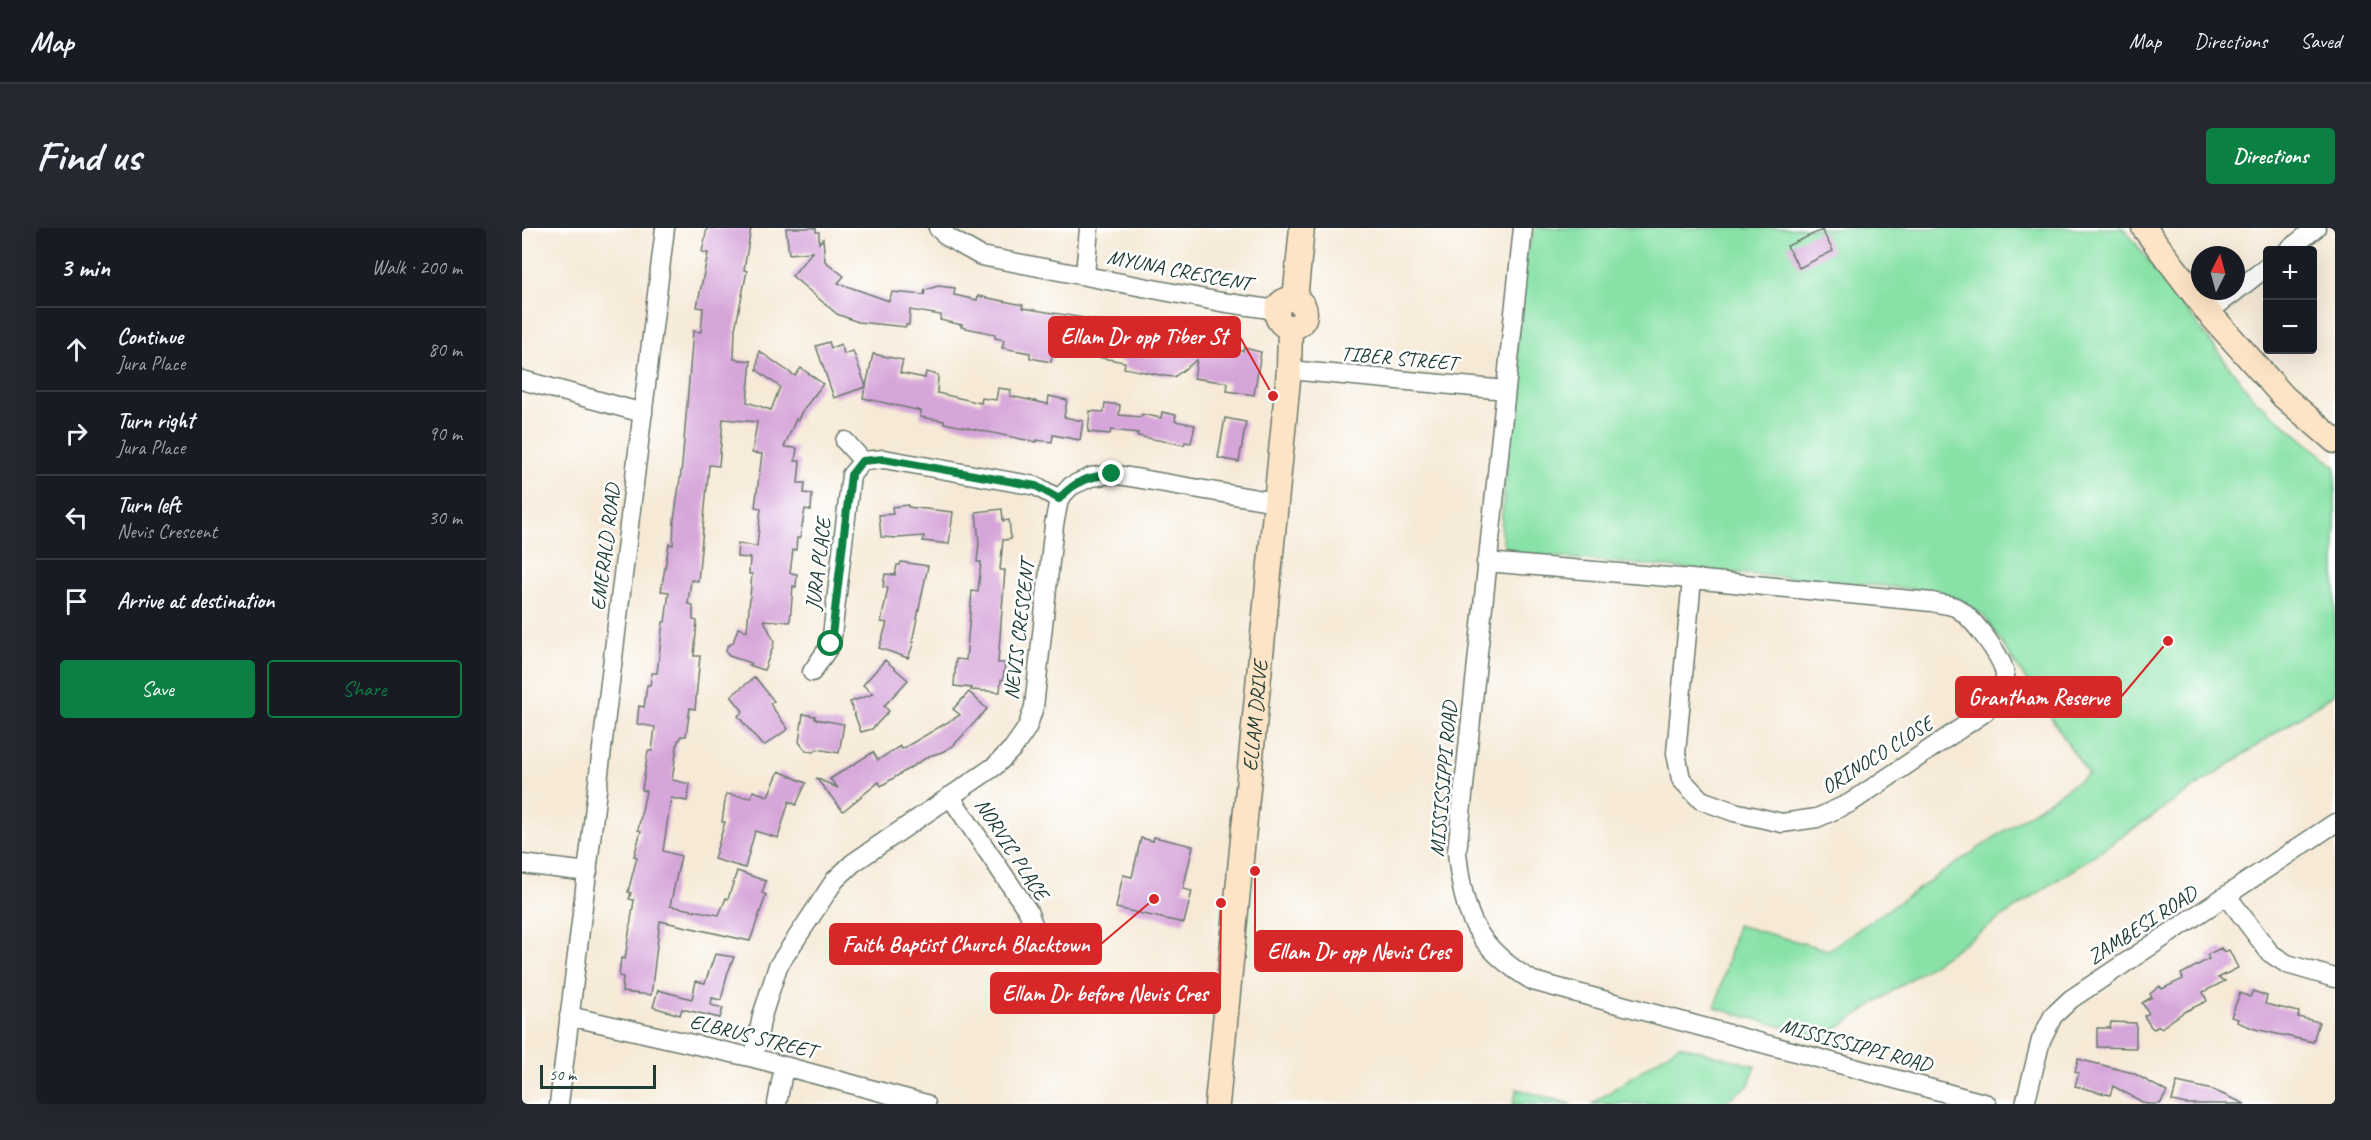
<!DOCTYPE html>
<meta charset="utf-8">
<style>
:root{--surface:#171b24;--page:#242831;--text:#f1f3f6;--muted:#9ea1a6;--line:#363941;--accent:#0b8043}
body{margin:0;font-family:Caveat,sans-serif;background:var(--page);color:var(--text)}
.controls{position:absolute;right:18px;top:18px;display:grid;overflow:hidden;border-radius:6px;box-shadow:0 6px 24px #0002}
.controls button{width:54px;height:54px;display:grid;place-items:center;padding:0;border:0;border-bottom:2px solid var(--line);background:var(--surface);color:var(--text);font:30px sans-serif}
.compass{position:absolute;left:1669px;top:18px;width:54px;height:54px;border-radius:50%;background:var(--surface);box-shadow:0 6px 24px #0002;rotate:6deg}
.scale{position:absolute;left:18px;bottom:15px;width:116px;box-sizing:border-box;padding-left:6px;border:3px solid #1f3d34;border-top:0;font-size:16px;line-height:21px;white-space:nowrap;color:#1f3d34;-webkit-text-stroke:4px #fff;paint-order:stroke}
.stop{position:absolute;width:18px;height:18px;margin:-14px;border:4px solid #0b8043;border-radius:50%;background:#fff}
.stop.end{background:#0b8043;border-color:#fff;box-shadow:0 2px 6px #0008}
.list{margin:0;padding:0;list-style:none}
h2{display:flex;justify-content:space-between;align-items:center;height:78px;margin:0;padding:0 24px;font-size:26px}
h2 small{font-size:20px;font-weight:400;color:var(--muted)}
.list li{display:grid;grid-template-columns:39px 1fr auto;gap:18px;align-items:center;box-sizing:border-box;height:84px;padding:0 24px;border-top:2px solid var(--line)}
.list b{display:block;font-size:22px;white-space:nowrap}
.list p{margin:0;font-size:20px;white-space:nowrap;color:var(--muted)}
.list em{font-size:20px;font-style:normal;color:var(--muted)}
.actions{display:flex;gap:12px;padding:18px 24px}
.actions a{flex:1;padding:14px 0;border:2px solid var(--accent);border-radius:6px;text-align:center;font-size:21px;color:var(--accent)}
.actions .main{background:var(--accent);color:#fff}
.icon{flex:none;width:33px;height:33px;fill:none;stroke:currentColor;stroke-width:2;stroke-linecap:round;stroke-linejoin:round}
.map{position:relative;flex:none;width:1813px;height:876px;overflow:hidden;border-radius:6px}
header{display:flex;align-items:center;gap:36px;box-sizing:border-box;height:84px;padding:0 30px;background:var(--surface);border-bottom:2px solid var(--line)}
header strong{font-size:28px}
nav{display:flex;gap:33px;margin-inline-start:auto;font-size:21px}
.intro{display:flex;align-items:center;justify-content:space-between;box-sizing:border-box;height:144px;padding:0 36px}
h1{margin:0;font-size:42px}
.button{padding:15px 27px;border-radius:6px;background:var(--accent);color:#fff;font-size:21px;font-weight:700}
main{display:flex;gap:36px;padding:0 36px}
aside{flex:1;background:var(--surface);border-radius:6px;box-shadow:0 6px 24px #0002}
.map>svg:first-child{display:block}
.green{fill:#88e2a7;stroke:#54906e;stroke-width:1.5}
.building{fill:#d6a5d9}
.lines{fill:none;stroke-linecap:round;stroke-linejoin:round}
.street-casing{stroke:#6a7a6d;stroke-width:21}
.secondary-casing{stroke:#6a7a6d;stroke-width:27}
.street{stroke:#fff;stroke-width:18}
.secondary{stroke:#fee4c6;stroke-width:24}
.route{stroke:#0b8043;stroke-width:8}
.labels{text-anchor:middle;stroke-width:5;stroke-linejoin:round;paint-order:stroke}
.street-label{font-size:21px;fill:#1f3d34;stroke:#fff}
.leader{fill:none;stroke:#d62828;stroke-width:2}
.callout-dot{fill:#d62828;stroke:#fff;stroke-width:2}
.callout{fill:#d62828;stroke:#d62828;stroke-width:2}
.callout-label{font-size:22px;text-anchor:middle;font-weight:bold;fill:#fff}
</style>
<header>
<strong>Map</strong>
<nav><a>Map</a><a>Directions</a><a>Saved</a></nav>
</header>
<div class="intro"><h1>Find us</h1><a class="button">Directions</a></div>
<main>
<aside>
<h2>3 min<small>Walk · 200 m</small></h2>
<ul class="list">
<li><svg class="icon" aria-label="ahead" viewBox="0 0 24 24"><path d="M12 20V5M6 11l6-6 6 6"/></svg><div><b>Continue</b><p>Jura Place</p></div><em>80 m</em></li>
<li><svg class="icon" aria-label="right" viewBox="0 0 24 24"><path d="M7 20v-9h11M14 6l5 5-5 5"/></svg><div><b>Turn right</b><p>Jura Place</p></div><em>90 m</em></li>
<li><svg class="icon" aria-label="left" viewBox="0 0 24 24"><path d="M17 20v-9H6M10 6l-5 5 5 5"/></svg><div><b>Turn left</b><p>Nevis Crescent</p></div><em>30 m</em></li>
<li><svg class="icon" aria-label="arrive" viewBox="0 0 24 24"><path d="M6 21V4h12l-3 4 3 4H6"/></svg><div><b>Arrive at destination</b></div></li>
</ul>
<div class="actions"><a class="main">Save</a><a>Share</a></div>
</aside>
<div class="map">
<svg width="1813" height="876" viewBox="0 0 1813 876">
<rect width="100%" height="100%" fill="#fff"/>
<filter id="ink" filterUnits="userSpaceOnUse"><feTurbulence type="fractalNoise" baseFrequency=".0167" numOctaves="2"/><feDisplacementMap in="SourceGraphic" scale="12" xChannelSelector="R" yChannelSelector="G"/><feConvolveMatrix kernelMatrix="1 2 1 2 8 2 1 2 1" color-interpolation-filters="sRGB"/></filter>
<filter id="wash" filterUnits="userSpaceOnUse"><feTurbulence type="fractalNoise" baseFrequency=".008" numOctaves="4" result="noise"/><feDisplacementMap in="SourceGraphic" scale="24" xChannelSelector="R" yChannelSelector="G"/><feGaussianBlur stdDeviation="1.35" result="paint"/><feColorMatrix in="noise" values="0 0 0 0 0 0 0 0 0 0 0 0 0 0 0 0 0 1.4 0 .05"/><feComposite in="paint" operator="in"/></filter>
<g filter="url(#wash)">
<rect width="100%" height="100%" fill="#f6ead7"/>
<path class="green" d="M1013,0H1602L1732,171L1813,238V465L1301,810L1193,780L1215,697L1306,722L1566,546L1462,388L1442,374L1416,363L998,326L983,319L979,305L980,286L1001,49L1005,22Z
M1157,817L1233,838L1227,857L1199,876H1070Z
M995,861L1049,876H991Z"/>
<g id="blocks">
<path class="building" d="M185,0H229L222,42L225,43L213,101L212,131L229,133L225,174L249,182L258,159L235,142L237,123L273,148L279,140L301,156L279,185L276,192L274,191L262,219L275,220L273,233H278L276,255H283L282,265L290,266L289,282L283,281L278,310H275L274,322H271L268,345L275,346L274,359L271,358L268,394L242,392L252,413L251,419L242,442L227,437L229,435L207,428L204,424L205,418L211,415L216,400L225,403L230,346H227L228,330L215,329L216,316L235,318L239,280L233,279L240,226L230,225L235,194L201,191L197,238L187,237L176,353L169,352L166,376L171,377V392L175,393L172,428H178L173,481L168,480L164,508H159L158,512H156L150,552L168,556L165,573L149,570L141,623L159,628L148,678L197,687L204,670L206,671L215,643L244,653L240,665L244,667L228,713L138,693L129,767L100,764L101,749L97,748L99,730L103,731L112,672L107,671L109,665L106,664L115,629L112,628L119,603L116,602L124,563L120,562L126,523H130L133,499L115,496L117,478L122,479L125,457H128L130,445H135L141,394H143L147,364L139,363L147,316L151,317L152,292L160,237L171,103L179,104L181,80L175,79L186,25L180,24Z
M264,0H294V4H297V15L301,11L303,33L322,48L316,55L367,73L370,64L402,67L403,62L416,58L433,60L432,67L455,72L456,68L501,77L500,80L594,95L593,97L644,108L645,105L697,115L692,119L721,123L722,120L739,124L732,167L705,163L706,155L672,150L675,132L652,149L643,148L602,140L603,134L569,128V125L532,117L529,134L508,130V125L480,120L482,112L473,110V106L439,99L440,97L418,92L419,87L388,82L387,97H384V99L336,94L315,86L270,48L290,24L267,26Z
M1300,2L1311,23L1277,40L1265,18Z
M307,114L309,120L319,116L322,126L331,123L344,158L351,126L381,132L378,145L403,150L404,144L416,147L415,165L459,175L460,170L474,172L476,160L489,162L488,168L526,176L527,168L545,172L542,189L561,193L558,212L531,207L530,214L514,212V214L422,195V193L398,189L399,183L341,170L343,159L312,170L294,118Z
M583,175L598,177L597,187L619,189L620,186L639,190L640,184L654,187L653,193L673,197L669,215L663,214L662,217L615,208L616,205L589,202L588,206L566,204L568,183L582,184Z
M703,190L724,194L717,234L696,230Z
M386,277V279L431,284L427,316L401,313L402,308L376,310L359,309L357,287L371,286L370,279Z
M480,281L481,293L487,292L489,311L481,312L478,342H483L476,435H483L481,452H479L478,464L449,462L450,460L432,458L434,431L444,432L450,363L456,364L459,334H455L457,314L454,284Z
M379,334L406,338L390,414H392L386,430L357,420L365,395L359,394L366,360L361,359L363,346L373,347L375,337H378Z
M363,432L386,452L362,478L367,483L350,501L339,504L328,474L351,466L341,457Z
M233,449L252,473L248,476L266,501L243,517L239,516L216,488L221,483L209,468Z
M447,464L465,481L431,518L420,524L407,528L359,558L357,554L321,583L294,550L316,560L308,551L351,524L356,532L378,518L380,521L438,487L431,481Z
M281,486L293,488V491L322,496L317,525L295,521L292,524L284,523L277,514Z
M257,543L284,555L274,577L267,573L256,610L233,603L223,640L192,631L203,594H200L204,566L229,570L231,563L246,568Z
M632,609L671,618L661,661L670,663L662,695L594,680L601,647L610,649L619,610L631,613Z
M1699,720L1702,724L1707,722L1716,740L1696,750L1703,753L1681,764L1685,773L1662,784L1639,800L1637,798L1632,801L1629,799L1622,788L1627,785L1620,775L1630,769L1628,766L1638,758L1640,761L1661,751L1659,746L1687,731L1685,727Z
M193,726L212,729L205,747L199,772L190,770L189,777L201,780L198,790L160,781L158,787L131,779L136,762L170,771L174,753L183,755Z
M1731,763L1745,768L1743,776L1777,784L1776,789L1797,794L1791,814L1733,801L1715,794L1716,791L1709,789L1718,765L1728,769Z
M1589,794L1614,795V820L1575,819V800H1588Z
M1556,831L1611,845L1645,864L1638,876H1624L1591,858L1588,867L1553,858L1557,845L1553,844Z
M1655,854L1691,862L1723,876H1664L1650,873Z"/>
</g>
</g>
<g filter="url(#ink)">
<use href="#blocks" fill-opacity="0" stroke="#6a7a6d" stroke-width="1.5"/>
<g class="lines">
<defs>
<path id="street" d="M416,0L427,10L459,28L699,74L755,82
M1001,0L935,624C941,687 954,720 1011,753L1465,876
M1766,22L1794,0
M563,47L567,0
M1714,63L1746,38
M1686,84L1714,63
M767,142L984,162
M0,152L121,185
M323,213L341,233L362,231L514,258L537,271
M964,334L1170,351L1410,374C1417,376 1426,376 1433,379C1449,387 1481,429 1483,447C1484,462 1471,474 1463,484L1328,575L1295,590L1260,595L1212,584L1179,572L1159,551L1154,525L1170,351
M290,444L309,416L329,247L341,233
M428,568L506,683L512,699
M0,636L66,644
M1705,668L1748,725L1765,736L1813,750
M47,788L232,830L404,876
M232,830L240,788L256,738L313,652L331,635L473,538L491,520L505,500L512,479L532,297L537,271L549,258L569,249L590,246L753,274
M37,876L143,0
M255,876L262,838
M1503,876L1519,812L1531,788L1549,771L1813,595"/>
<g id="secondary">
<path d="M1622,0L1686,84L1762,169L1813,213"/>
<circle cx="769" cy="85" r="14"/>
<path d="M773,72L780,0"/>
<path id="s1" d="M695,876L767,142L768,99"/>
</g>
</defs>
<use href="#street" class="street-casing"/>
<use href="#secondary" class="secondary-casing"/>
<use href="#street" class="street"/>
<use href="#secondary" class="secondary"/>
</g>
</g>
<g class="lines" filter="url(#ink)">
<path class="route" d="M309,416L329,247L340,233L362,231L514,258L537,271C554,252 566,249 590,246"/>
</g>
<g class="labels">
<g class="street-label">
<text transform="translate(657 42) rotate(11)" y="7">MYUNA CRESCENT</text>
<text transform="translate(877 130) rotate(5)" y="7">TIBER STREET</text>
<text transform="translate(83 319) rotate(-83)" y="7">EMERALD ROAD</text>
<text transform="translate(296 336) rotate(-83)" y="7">JURA PLACE</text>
<text transform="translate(497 402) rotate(-83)" y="7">NEVIS CRESCENT</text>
<text dy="7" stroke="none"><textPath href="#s1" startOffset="390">ELLAM DRIVE</textPath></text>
<text transform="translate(1355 527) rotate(-32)" y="7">ORINOCO CLOSE</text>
<text transform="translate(921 551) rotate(-85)" y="7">MISSISSIPPI ROAD</text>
<text transform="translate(490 621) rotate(57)" y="7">NORVIC PLACE</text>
<text transform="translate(1620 697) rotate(-33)" y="7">ZAMBESI ROAD</text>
<text transform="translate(231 808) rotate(14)" y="7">ELBRUS STREET</text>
<text transform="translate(1334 817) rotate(15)" y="7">MISSISSIPPI ROAD</text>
</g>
</g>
<path class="leader" d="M751 168L718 109M1646 413L1599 469M632 671L579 716M733 643L733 723M699 675L698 765"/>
<g class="callout-dot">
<circle cx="751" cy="168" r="6"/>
<circle cx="1646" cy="413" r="6"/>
<circle cx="632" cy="671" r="6"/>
<circle cx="733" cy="643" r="6"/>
<circle cx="699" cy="675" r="6"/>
</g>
<g class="callout">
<rect x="527" y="89" width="191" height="40" rx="6"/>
<rect x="1434" y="449" width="165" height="40" rx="6"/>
<rect x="308" y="696" width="271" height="40" rx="6"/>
<rect x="733" y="703" width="207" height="40" rx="6"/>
<rect x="469" y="745" width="229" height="40" rx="6"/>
</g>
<g class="callout-label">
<text x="622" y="116">Ellam Dr opp Tiber St</text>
<text x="1517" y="477">Grantham Reserve</text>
<text x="444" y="724">Faith Baptist Church Blacktown</text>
<text x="837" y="731">Ellam Dr opp Nevis Cres</text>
<text x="583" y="773">Ellam Dr before Nevis Cres</text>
</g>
</svg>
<div class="controls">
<button>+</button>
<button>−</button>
</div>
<svg class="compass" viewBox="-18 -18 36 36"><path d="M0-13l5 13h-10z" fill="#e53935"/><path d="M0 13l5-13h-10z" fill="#9ea1a6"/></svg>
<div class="scale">50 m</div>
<div class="stop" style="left:309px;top:416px"></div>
<div class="stop end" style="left:590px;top:246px"></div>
</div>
</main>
